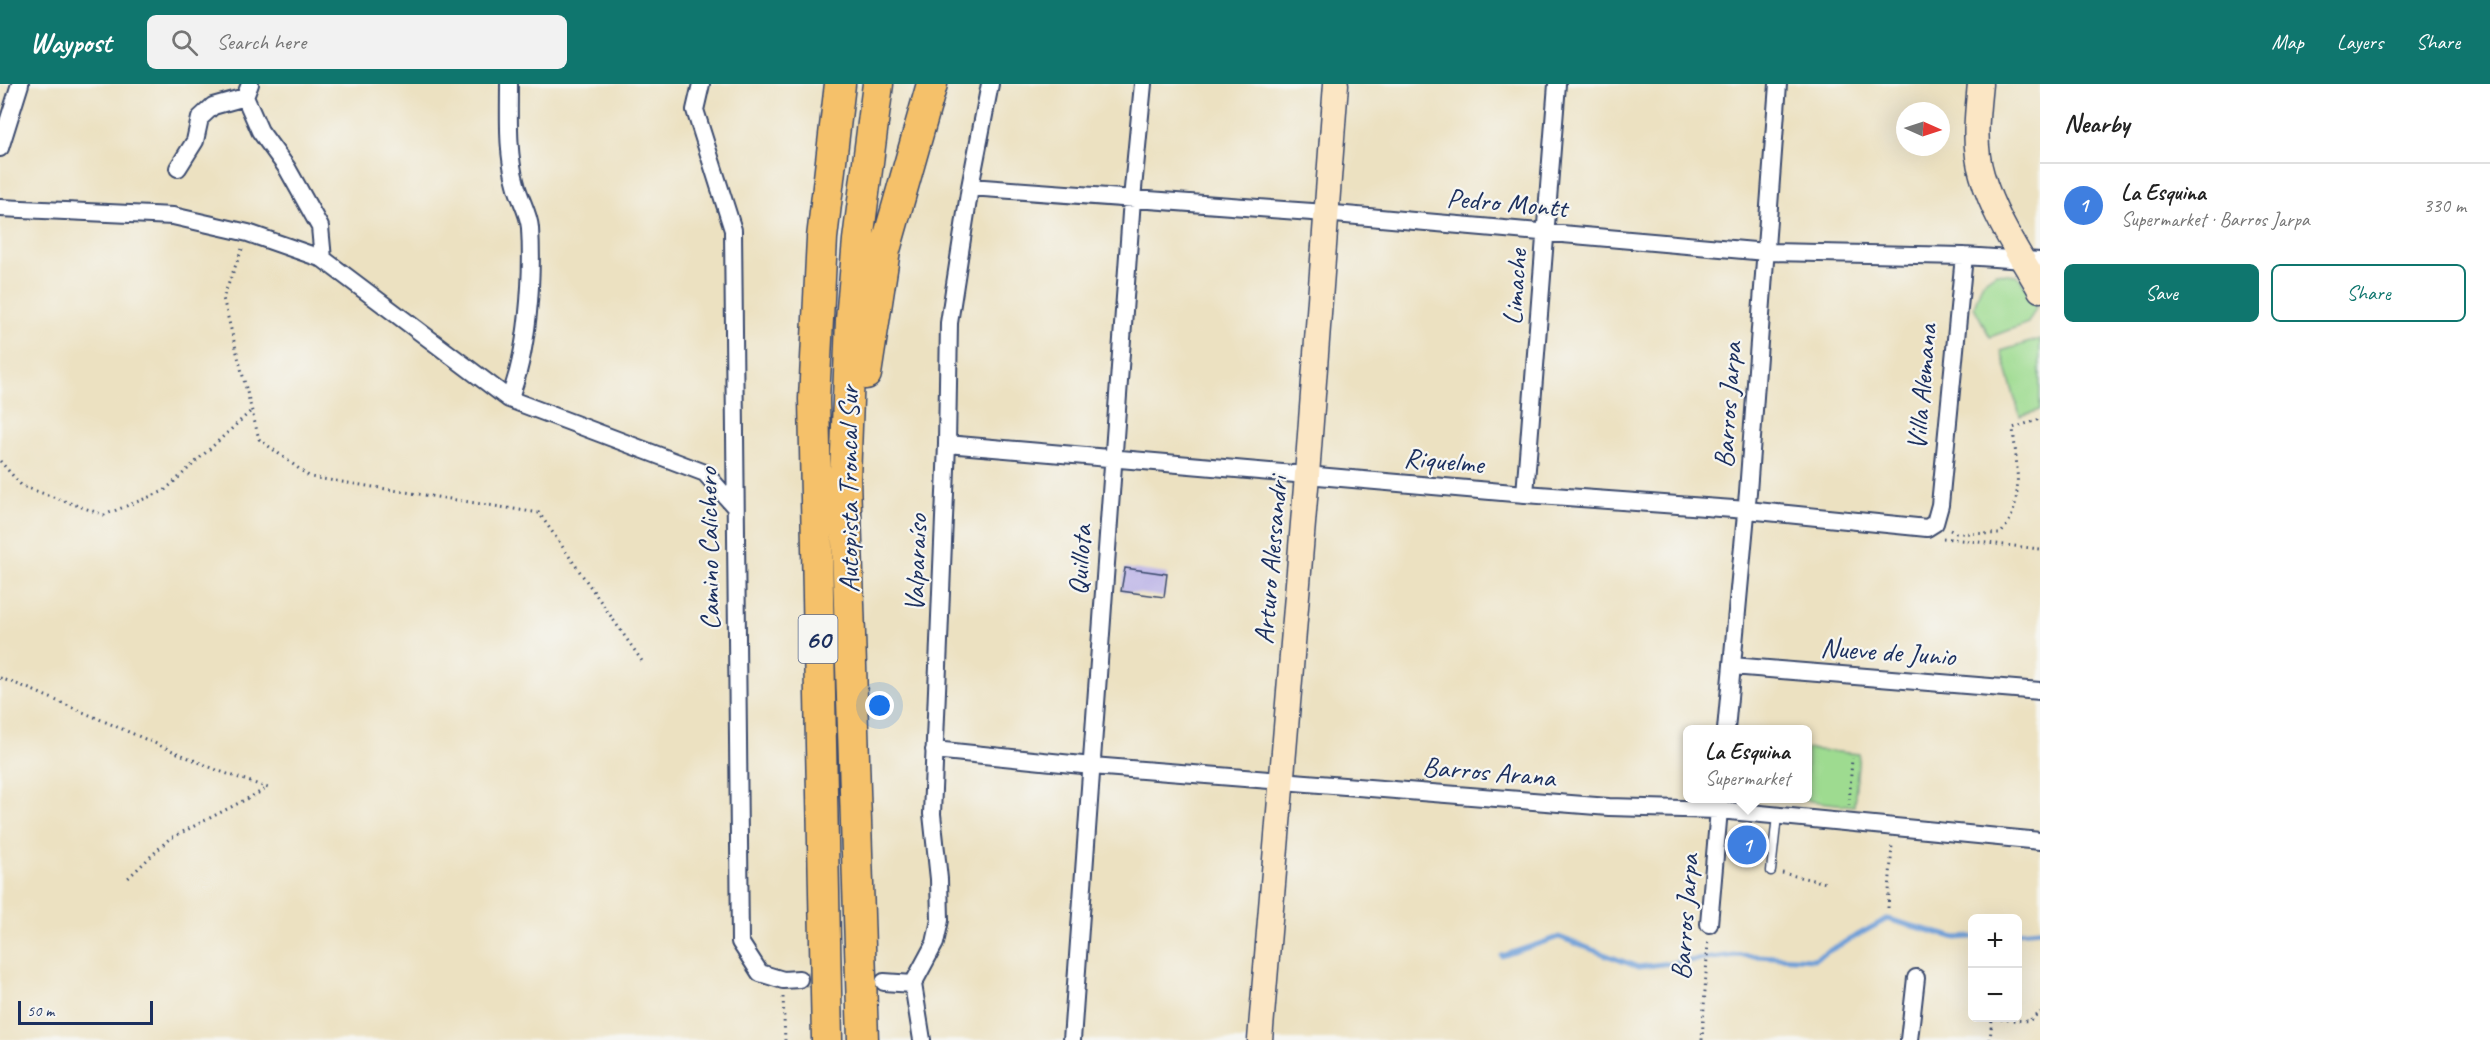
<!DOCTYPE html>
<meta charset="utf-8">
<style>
:root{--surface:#fff;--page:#f2f2f2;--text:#222;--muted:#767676;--line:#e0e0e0;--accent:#0f766e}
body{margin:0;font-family:Caveat,sans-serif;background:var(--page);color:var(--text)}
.controls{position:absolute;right:18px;bottom:18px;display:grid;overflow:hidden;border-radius:9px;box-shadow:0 6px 24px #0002}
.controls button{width:54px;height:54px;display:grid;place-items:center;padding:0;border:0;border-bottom:2px solid var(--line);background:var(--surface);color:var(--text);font:30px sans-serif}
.compass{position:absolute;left:1896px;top:18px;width:54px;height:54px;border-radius:50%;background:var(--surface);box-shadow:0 6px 24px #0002;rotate:93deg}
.scale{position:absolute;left:18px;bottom:15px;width:135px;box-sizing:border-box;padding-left:6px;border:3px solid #1b2f5e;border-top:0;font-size:16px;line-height:21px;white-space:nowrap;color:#1b2f5e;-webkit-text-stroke:4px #f6f6f2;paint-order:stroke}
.you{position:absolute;left:880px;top:622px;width:21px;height:21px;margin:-15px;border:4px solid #fff;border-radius:50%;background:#1a73e8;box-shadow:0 0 0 9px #1a73e833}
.badge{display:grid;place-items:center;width:39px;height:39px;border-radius:50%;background:var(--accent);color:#fff;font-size:20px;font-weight:700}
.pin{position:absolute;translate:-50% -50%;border:3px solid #fff;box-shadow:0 2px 6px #0006}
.popup{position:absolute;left:1683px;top:641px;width:129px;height:78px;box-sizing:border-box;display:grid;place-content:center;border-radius:9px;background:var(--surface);filter:drop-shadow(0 2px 4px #0005);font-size:20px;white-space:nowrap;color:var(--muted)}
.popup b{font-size:22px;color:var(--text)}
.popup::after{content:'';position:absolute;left:50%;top:100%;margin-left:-12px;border:12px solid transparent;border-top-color:var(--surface)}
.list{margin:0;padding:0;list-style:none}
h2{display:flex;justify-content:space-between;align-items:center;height:78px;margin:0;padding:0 24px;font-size:26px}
h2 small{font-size:20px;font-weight:400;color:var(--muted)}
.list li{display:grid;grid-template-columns:39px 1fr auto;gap:18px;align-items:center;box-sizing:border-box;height:84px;padding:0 24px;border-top:2px solid var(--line)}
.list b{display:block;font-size:22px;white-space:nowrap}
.list p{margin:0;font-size:20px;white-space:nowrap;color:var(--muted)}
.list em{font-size:20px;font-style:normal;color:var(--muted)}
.actions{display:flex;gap:12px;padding:18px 24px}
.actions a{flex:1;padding:14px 0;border:2px solid var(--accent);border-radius:9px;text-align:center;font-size:21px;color:var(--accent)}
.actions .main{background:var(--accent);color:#fff}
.icon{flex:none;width:33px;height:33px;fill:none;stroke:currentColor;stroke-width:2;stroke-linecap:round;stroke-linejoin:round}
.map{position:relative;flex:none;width:2040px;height:956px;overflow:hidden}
header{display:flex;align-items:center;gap:36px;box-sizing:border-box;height:84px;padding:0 30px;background:var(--accent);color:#fff}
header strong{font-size:28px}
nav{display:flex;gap:33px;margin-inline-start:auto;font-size:21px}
.search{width:420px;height:54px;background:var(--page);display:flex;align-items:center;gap:15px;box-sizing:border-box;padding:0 21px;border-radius:9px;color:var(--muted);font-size:22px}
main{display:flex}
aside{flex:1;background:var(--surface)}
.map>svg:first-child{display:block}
.green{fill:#9edb90;stroke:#5c8577;stroke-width:1.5}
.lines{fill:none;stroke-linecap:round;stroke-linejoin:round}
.stream{stroke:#6d9ed7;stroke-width:5}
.building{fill:#bbb3e6}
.minor-tunnel{stroke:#c2bdad;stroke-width:16;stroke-dasharray:16 8;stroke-linecap:butt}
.service-casing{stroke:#3a4a6d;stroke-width:11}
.minor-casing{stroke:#3a4a6d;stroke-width:20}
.secondary-casing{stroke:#3a4a6d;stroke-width:27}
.motorway-casing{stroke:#3a4a6d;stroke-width:33}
.path{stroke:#3a4a6d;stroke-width:3;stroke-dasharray:1.5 4.5;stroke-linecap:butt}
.service{stroke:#fff;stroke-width:8}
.minor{stroke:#fff;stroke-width:16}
.secondary{stroke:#fbe6c4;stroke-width:24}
.motorway{stroke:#f5c16b;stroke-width:30}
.labels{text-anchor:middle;stroke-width:4.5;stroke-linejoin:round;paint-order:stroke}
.shield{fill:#f6f6f2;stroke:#5d6b8a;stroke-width:1.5}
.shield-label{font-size:27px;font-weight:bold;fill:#1b2f5e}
.street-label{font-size:28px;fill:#1b2f5e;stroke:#f6f6f2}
</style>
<header>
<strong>Waypost</strong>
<div class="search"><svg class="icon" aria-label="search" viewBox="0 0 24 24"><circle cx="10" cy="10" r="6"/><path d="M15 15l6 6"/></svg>Search here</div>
<nav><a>Map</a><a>Layers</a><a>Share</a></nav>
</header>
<main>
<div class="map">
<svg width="2040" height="956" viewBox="0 0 2040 956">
<rect width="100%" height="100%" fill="#f6f6f2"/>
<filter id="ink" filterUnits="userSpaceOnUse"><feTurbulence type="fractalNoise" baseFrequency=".0167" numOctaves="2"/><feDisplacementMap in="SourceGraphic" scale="12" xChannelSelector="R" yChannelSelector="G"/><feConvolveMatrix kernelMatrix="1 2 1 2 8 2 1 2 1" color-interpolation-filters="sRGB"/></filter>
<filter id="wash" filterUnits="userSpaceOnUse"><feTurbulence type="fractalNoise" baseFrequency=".008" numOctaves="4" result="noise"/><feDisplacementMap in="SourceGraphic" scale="24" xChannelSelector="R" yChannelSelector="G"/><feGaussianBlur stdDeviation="1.35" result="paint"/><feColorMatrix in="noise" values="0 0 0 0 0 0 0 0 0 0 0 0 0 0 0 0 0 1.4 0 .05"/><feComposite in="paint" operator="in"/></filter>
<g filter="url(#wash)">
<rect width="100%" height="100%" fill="#ece1c1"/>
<path class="green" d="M1996,189L2017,191L2028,205L2036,224L2028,239L1990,253L1974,223L1982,199Z
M2040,255V326L2020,332L2001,267Z
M1807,665L1859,670L1854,722L1793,715L1807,714Z"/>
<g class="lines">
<path class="stream" d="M2018,848L2040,846
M1502,872L1559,853L1638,883L1736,871L1814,875L1887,835L1956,854L1972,853"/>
</g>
<g id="blocks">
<path class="building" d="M1125,484L1167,490L1164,513L1121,507Z
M1736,753L1759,754V769L1754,768V777L1735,776Z"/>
</g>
</g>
<g filter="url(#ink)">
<use href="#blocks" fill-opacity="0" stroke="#3a4a6d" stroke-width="1.5"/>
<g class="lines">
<path class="minor-tunnel" d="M799,895L867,898"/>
<defs>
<path id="service" d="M1771,787L1777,732"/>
<path id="minor" d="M509,0C509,33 507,69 516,100C519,114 529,129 530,144C533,193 528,270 509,315
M701,0L695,26L733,146L740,858L760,889L783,896L799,895
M245,13L260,47L287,84L320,143L323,175
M0,64L20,0
M178,84L195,57L200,34L213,22L245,13L250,0
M970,103L1312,128L1766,168L1964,172L2040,177
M0,124L173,132L248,149L323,175L509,315L705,389L735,423
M947,360L1525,410L1747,426L1927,444L1935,439L1940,421L1964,172
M1525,410L1557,0
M1732,582L2040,607
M1726,646L1748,408L1778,0
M934,666L1092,682L1609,723L1719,726L2040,757
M1709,840L1720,714
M884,898L913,900
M922,956L913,900L935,859L940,836L939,795L932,730L947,360L949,239L970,103L990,0
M1072,956L1132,115L1143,0
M1909,956L1916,894"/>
<path id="secondary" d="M1980,0C1977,30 1973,62 1982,91C1994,133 2019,169 2040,206
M1260,956L1307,391L1336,0"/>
<path id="motorway" d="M866,290L885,166L932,0
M827,956L814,315L822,154L840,0
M863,956L845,395L851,236L858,156L878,0"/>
</defs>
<use href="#service" class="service-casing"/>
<use href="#minor" class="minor-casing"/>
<use href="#secondary" class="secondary-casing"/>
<use href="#motorway" class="motorway-casing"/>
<path class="path" d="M242,165L223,214L259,355L310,393L539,429L642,577
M0,377L22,402L104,431L164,407L252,326
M1950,446L1956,449L2000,450C2026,422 2016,379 2013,344L2040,335
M1943,454L2040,465
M0,594L25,603L219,687L268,704L169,755L126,796
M1849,722L1852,674
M1782,789L1826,799
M1888,824L1892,760
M783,913L785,956
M1702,956L1708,857
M1990,956L1992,935L2029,937L2040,928"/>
<use href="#service" class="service"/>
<use href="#minor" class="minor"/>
<use href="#secondary" class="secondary"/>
<use href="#motorway" class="motorway"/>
</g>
</g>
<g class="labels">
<rect class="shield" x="798.5" y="531" width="39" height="48" rx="4.5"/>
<g class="shield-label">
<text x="818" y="564">60</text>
</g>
<g class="street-label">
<text transform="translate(1507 118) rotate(5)" y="10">Pedro Montt</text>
<text transform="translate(1514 203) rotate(-86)" y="10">Limache</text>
<text transform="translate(1921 303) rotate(-85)" y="10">Villa Alemana</text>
<text transform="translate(1727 321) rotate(-86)" y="10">Barros Jarpa</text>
<text transform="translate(1444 376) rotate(5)" y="10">Riquelme</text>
<text transform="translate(848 405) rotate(-90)" y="10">Autopista Troncal Sur</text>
<text transform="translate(708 465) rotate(-91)" y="10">Camino Calichero</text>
<text transform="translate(1079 476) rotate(-86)" y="10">Quillota</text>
<text transform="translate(1270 476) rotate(-85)" y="10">Arturo Alessandri</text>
<text transform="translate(915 479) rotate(-88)" y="10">Valparaíso</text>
<text transform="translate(1888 567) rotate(4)" y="10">Nueve de Junio</text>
<text transform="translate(1489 687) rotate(5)" y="10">Barros Arana</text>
<text transform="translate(1684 833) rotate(-86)" y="10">Barros Jarpa</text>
</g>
</g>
</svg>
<div class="controls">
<button>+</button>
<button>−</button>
</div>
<svg class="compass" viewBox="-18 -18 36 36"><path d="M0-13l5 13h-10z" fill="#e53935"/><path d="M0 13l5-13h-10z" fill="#767676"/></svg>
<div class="scale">50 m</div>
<div class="you"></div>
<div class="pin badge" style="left:1747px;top:761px;background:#3f7fe0">1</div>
<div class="popup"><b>La Esquina</b>Supermarket</div>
</div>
<aside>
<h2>Nearby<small></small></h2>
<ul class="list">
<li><span class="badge" style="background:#3f7fe0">1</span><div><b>La Esquina</b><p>Supermarket · Barros Jarpa</p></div><em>330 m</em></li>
</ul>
<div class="actions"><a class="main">Save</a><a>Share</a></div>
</aside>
</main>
